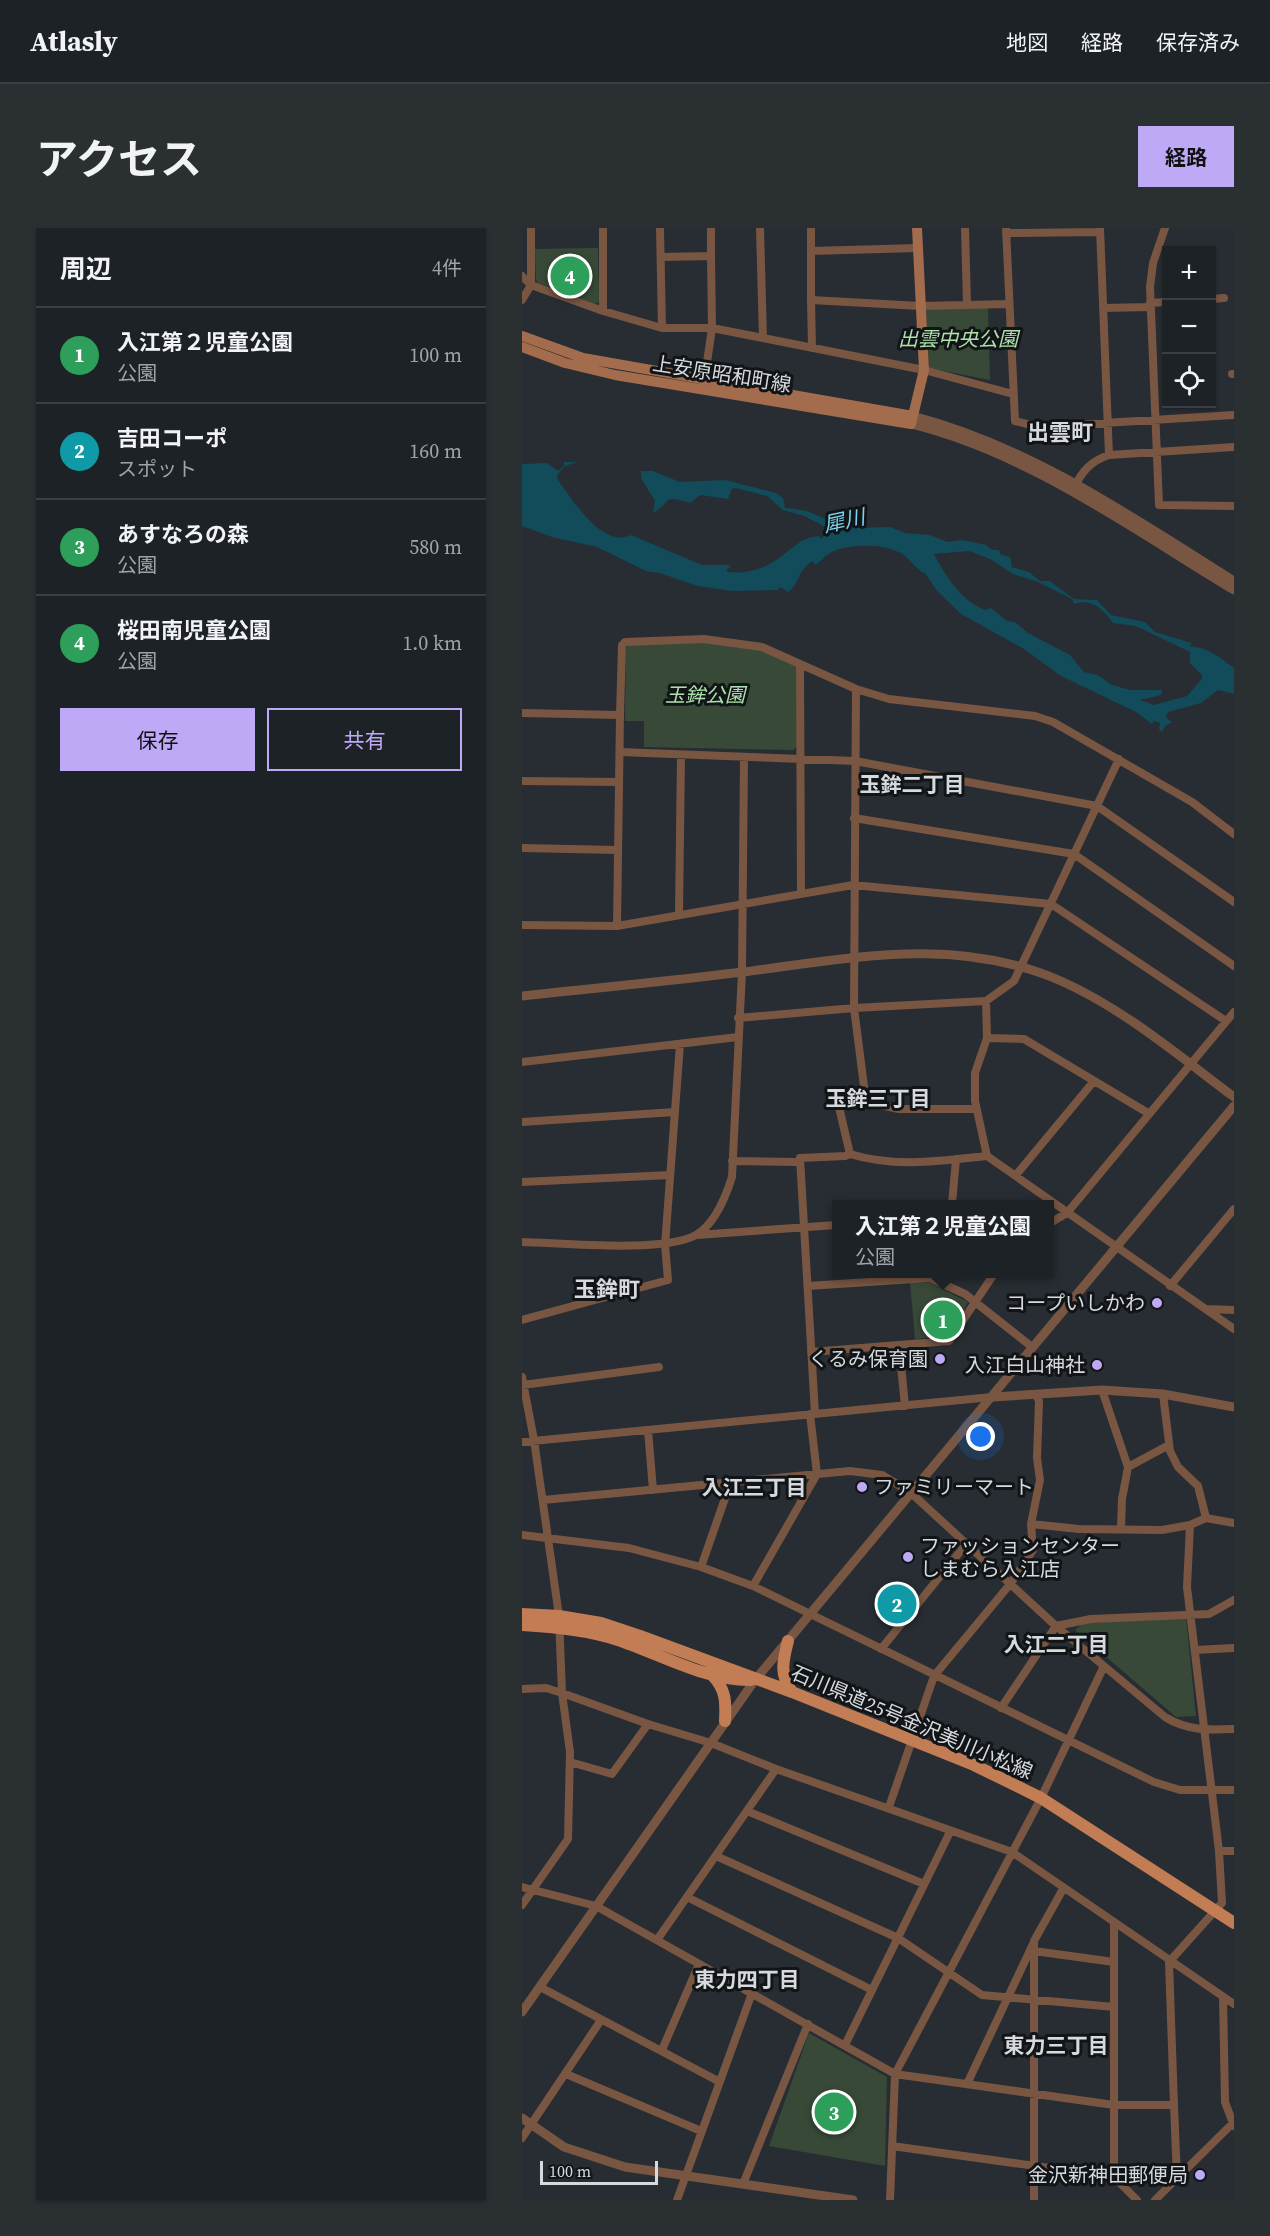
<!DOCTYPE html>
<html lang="ja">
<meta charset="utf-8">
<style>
:root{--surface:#1d2226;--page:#2a2f32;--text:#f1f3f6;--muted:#a0a4a7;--line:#3b3f43;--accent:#bda9f5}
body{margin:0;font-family:"Source Serif 4","Noto Sans JP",serif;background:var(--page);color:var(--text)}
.controls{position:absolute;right:18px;top:18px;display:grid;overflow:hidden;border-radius:0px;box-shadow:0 2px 4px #0004}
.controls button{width:54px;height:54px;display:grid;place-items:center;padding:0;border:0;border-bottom:2px solid var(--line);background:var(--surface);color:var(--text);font:30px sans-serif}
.scale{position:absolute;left:18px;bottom:15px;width:118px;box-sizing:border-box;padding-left:6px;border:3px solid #d6d9dd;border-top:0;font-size:16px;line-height:21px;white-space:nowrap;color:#d6d9dd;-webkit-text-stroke:4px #121517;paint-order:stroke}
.you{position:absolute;left:459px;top:1209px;width:21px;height:21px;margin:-15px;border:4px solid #fff;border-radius:50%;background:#1a73e8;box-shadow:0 0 0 9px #1a73e833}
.badge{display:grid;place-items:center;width:39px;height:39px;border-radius:50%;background:var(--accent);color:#fff;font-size:20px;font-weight:700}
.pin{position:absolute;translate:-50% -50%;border:3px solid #fff;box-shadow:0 2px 6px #0006}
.popup{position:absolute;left:310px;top:972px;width:222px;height:78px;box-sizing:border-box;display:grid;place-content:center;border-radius:0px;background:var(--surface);filter:drop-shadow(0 2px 4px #0005);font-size:20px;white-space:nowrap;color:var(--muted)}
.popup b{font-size:22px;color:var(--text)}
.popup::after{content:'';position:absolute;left:50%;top:100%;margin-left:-12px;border:12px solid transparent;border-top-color:var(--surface)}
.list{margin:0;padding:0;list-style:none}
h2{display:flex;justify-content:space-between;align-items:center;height:78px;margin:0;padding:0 24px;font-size:26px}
h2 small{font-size:20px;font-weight:400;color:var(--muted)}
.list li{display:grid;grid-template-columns:39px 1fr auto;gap:18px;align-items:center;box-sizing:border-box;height:96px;padding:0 24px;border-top:2px solid var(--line)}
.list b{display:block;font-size:22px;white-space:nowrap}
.list p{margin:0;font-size:20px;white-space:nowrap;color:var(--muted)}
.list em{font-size:20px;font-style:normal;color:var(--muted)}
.actions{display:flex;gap:12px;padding:18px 24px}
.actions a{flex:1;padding:14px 0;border:2px solid var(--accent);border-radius:0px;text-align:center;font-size:21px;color:var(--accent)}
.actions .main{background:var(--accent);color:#111}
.icon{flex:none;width:33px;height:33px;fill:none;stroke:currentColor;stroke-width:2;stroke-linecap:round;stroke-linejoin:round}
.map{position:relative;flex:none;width:712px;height:1972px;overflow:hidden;border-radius:0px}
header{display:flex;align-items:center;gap:36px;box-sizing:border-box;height:84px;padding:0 30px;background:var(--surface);border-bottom:2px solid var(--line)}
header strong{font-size:28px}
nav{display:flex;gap:33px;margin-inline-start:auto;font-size:21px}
.intro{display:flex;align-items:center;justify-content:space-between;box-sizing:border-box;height:144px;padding:0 36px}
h1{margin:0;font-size:42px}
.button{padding:15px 27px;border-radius:0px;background:var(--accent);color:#111;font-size:21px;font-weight:700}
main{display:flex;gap:36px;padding:0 36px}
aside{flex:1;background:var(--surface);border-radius:0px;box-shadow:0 2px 4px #0004}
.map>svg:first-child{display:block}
.green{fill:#384a37}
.water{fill:#124b5a;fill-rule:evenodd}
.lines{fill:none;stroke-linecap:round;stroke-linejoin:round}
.minor{stroke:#785642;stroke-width:8}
.tertiary{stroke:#785642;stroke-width:9}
.secondary{stroke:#a26c4d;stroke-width:10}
.primary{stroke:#c37d54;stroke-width:12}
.poi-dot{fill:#bda9f5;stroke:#121517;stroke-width:2}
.labels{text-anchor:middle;stroke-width:6;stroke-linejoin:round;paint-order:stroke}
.park-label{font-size:20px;font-style:italic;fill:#ade0aa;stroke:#121517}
.street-label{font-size:20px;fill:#d6d9dd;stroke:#121517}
.poi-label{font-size:20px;fill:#d6d9dd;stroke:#121517;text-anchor:end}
.water-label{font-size:21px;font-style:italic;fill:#7bd2ec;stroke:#121517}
.neighbourhood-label{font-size:21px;font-weight:bold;fill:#d6d9dd;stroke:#121517}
.quarter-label{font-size:22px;font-weight:bold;fill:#d6d9dd;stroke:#121517}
</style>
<header>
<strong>Atlasly</strong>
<nav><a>地図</a><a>経路</a><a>保存済み</a></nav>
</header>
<div class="intro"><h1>アクセス</h1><a class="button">経路</a></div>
<main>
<aside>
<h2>周辺<small>4件</small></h2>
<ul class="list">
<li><span class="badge" style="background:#2e9e5b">1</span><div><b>入江第２児童公園</b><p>公園</p></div><em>100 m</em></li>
<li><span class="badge" style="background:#0f9aa8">2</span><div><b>吉田コーポ</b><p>スポット</p></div><em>160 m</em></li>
<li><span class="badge" style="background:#2e9e5b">3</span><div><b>あすなろの森</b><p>公園</p></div><em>580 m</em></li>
<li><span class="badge" style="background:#2e9e5b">4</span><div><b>桜田南児童公園</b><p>公園</p></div><em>1.0 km</em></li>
</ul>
<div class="actions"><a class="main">保存</a><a>共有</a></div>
</aside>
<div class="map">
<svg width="712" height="1972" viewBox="0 0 712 1972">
<rect width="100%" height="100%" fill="#272d32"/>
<path class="green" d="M76,20L77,74L73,76L16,55L14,52L13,21Z
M466,79L468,152L407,140L404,81Z
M183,414L238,421L274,437L275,519L271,522L122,519V493H103L104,420L107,416Z
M388,1054L408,1055L446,1074L427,1108L393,1111Z
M664,1390L674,1488L654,1489L553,1402L562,1395Z
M287,1805L365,1849L363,1938L247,1918Z"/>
<path class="water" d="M42,234H56L43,238L35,247L36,252C50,271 80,321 109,307L180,337H206L209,338L204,342L206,344C225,346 246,340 261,327C273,318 281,309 297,308L299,311L309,302L282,288L261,282L245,268L214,260L210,261L206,271L178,267L168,275C139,266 151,273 131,285L133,273L119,250V243H131L158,254L204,252L254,265L261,270L263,280C291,282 293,287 317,298L330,285L327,300L368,299L383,305L407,307L426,314L440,312L464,317L470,322H477L479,327L488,329L490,339L507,344L518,353H528L552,371L575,372L589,387L623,394L633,404L670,415L667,418C684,419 697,428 712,440V466L696,462L679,475L646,484L644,489L650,494L643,498L640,504L637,501L638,495L632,493L630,496L614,484L539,448L502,421L439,386L415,363L403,345C397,344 389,333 383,328C367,315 326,315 308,325C302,328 299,334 293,337L291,333C275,342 278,356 266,364L258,359L256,362L211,363L175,358L138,345L124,343L75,319L30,309L0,298V236L25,235L36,243L42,238ZM447,323L468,331L491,346L516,354L550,371L552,376C569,370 581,381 591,395L614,398L668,424V435L680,447V451L665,468L632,477L618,472L639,467L640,462H608L590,457L576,447L562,444L548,427L506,405L493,394L485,393L469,380L463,382C439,373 423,347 412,326Z"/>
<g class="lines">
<path class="minor" d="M81,0V83
M138,0L140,100
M238,0L241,110
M289,0V72
M443,0L445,77
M484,0L493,193L517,199L712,187
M643,0L631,35L628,59L637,277L712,278
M485,5L578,4
M289,23L396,20
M139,29L189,28V0
M0,48L9,57L81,83L140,100H190L241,110L402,142L491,166
M690,71L702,70
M0,72L9,57V0
M628,75L644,74
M581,80L628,79
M290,120L289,72L398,78L487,76
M710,146H712
M182,155L190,100L189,28
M587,227L712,219
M552,260C560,243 569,233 587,227L578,0
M278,436L279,665
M334,461L332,780L344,874
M0,485L98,487L100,417L103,414L182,411L240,419L334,461L367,471L513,488L531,494L670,574L712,606
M98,524L333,533L575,578L712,674
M0,553L97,554
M332,590L552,626L712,738
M0,620L96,622
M157,687L159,527
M0,697L95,698L331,657L529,676L704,793
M95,698L98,487
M464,773L465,810L453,845V873L465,928
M216,790L332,780L464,773L492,753L597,531
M465,810L502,811L626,885
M0,834L216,809
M0,894L153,884
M328,926L316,875L344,874L377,881H454
M210,933L277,934
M494,947L572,853
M0,954L148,947
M430,976L434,931
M528,995L545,985L712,784
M175,1007L314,997
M0,1014C41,1015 141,1025 174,1007C193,996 204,968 210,949L220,744L222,529
M286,1058L408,1050L443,1066L510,1119
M648,1058L712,981
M684,1081L712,1082
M0,1092L146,1052L143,1017L158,816
M377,1117L383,1178
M289,1124L427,1113L472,1046
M0,1149L12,1212L37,1388L40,1465L48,1524L46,1611L0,1677
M1,1157L137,1139
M580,1162L606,1239L600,1271L599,1300
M641,1166L648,1223L656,1239L676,1258L684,1290
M293,1186L278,930L323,928L328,926C373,940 419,933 465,928L712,1101
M126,1202L131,1262
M0,1214L470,1169
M606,1239L647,1217
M21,1272L328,1243L360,1247L388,1264L534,1398L643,1489C666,1503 686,1502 712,1501
M509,1296L557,1301L640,1302L668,1297L684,1290L712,1295
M0,1307L107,1320L179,1339L231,1358L632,1554L658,1562H712
M179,1339L208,1256
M231,1358L295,1246L288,1186
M359,1421L445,1315
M673,1422L712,1420
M0,1461L24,1460L40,1465L126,1496L189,1515L254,1541L490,1624L712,1776
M479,1480L534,1398L569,1391L687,1386L712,1372
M48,1534L90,1546L126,1496
M367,1579L412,1448L489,1355L511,1322L509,1296L518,1252L515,1230L517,1173L514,1167
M225,1583L402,1656
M697,1623H712
M194,1628L376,1710L460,1767L592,1779
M0,1659L74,1678L373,1846L592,1877H652L647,1734L700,1675L697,1623L665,1359L668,1297
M165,1669L350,1762
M592,1695V1949
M135,1712L254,1541
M512,1723L592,1734
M18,1759L198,1854
M701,1769L703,1874L712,1898
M323,1817L428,1604
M140,1822L177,1736
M44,1846L179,1903
M445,1856L511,1716
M652,1877L655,1951
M0,1910L79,1792
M370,1918L592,1949L615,1972
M221,1956L286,1796
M155,1972L230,1765
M368,1972L373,1846L519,1570L582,1438
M512,1972V1713L541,1661
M633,1972L712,1894"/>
<path class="tertiary" d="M391,188C509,219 610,289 712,353
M389,196C507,225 609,300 712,362
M0,768C74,760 148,753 221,744C329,730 434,707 539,753C602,781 657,828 712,869
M471,1169L580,1162L641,1166L712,1179
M0,1784L233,1452L712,878
M0,1890L42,1919L103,1939L331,1972"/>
<path class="secondary" d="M0,108L61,130L391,188
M0,119L43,135L93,147L389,196L402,142L395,0"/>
<path class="primary" d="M0,1386L37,1388L79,1395L118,1408L270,1464L452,1537L519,1570L712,1695
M0,1397C32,1399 66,1402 96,1412C138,1426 184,1453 229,1452
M266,1413C261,1433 257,1446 270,1464
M190,1447C204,1461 204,1474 203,1493"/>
</g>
<g class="poi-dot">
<circle cx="635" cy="1075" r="6"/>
<circle cx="418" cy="1131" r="6"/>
<circle cx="575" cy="1137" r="6"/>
<circle cx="340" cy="1259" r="6"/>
<circle cx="386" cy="1329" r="6"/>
<circle cx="678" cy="1947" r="6"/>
</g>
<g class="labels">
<g class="park-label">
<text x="436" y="118">出雲中央公園</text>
<text x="183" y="474">玉鉾公園</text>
</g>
<g class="street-label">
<text transform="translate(200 146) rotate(9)" y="7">上安原昭和町線</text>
<text transform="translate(390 1494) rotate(23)" y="7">石川県道25号金沢美川小松線</text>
</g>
<g class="poi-label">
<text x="623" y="1082">コープいしかわ</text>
<text x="406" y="1138">くるみ保育園</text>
<text x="563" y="1144">入江白山神社</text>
<text x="352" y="1266" text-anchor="start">ファミリーマート</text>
<text x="398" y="1325" text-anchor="start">ファッションセンター<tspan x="398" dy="23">しまむら入江店</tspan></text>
<text x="666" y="1954">金沢新神田郵便局</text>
</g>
<g class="water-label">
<text transform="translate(322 293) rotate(-12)" y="7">犀川</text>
</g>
<g class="neighbourhood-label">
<text x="390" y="564">玉鉾二丁目</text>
<text x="356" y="878">玉鉾三丁目</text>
<text x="232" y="1267">入江三丁目</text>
<text x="534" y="1424">入江二丁目</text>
<text x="225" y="1759">東力四丁目</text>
<text x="534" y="1825">東力三丁目</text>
</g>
<g class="quarter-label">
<text x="538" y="212">出雲町</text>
<text x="85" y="1069">玉鉾町</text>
</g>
</g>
</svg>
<div class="controls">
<button>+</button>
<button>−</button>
<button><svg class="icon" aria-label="locate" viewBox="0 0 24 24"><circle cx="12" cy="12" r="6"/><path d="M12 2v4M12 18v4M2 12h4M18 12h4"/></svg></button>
</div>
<div class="scale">100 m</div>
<div class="you"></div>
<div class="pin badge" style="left:421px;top:1092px;background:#2e9e5b">1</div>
<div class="popup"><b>入江第２児童公園</b>公園</div>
<div class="pin badge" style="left:375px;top:1376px;background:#0f9aa8">2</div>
<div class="pin badge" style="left:312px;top:1884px;background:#2e9e5b">3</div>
<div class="pin badge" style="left:48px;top:48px;background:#2e9e5b">4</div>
</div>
</main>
